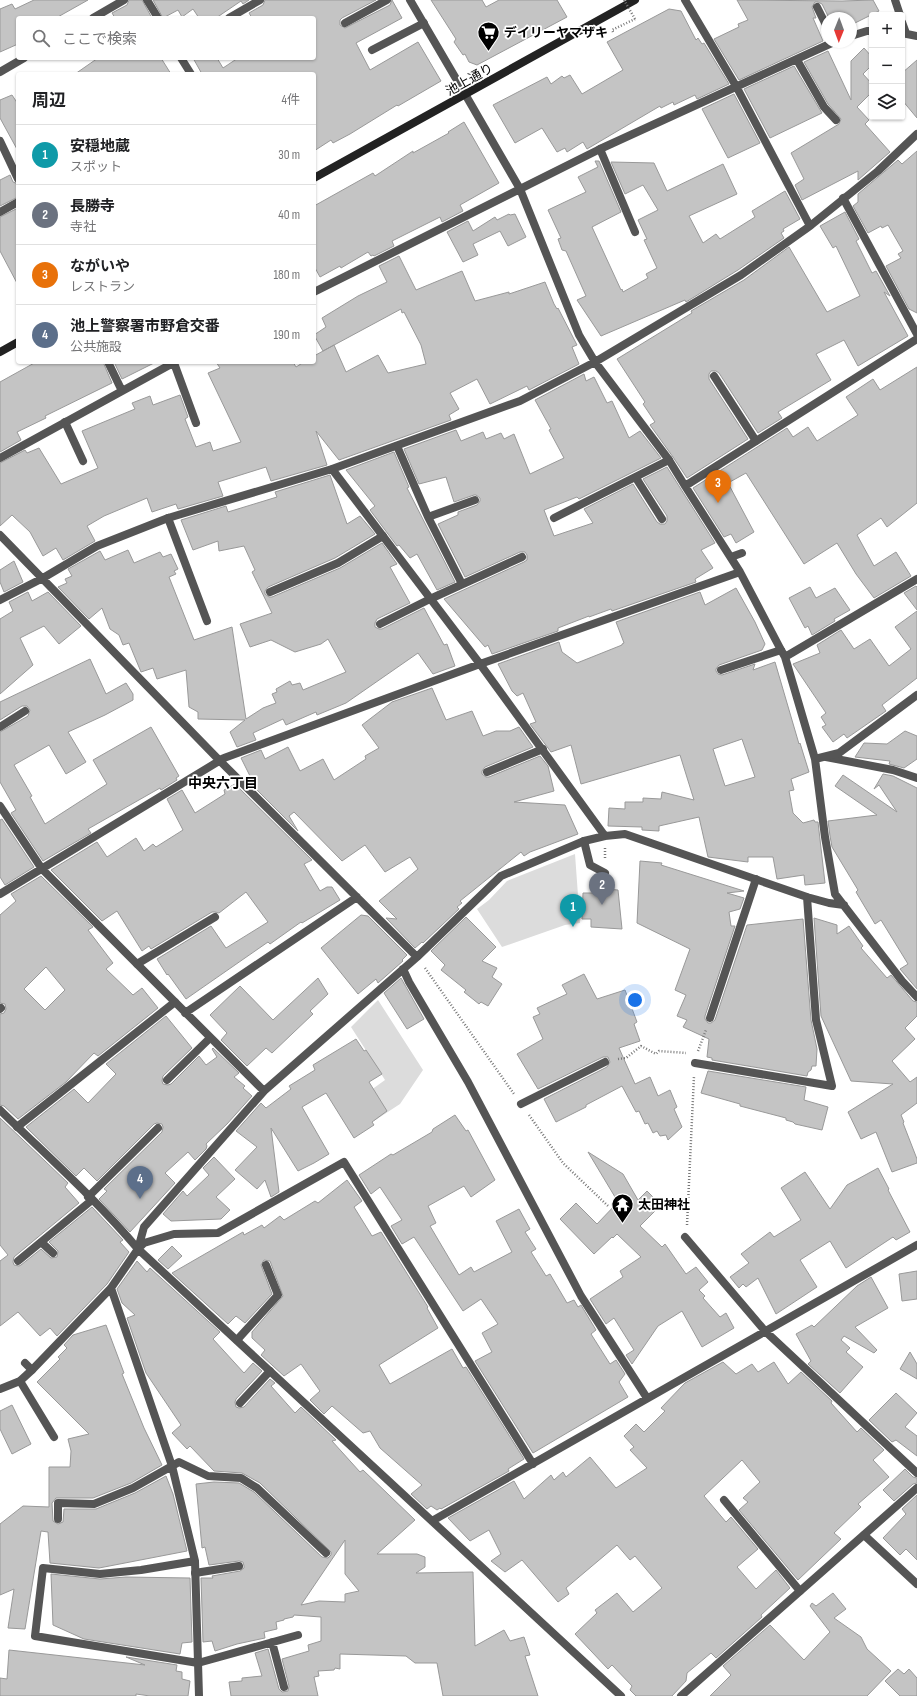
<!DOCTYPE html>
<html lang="ja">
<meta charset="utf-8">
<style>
:root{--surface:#fff;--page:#f2f2f2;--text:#202124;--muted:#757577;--line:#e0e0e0;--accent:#000}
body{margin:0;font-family:"Sofia Sans Condensed","Noto Sans JP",sans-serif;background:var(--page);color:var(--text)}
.controls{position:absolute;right:12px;top:12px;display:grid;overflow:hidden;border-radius:4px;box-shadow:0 1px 3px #0004}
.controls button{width:36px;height:36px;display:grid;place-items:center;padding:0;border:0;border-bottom:1px solid var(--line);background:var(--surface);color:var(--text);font:20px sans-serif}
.compass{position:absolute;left:821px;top:12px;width:36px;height:36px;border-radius:50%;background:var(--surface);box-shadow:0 1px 3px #0004;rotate:181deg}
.you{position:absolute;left:635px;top:1000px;width:14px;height:14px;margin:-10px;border:3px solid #fff;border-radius:50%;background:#1a73e8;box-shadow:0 0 0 6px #1a73e833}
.badge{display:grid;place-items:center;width:26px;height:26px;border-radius:50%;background:var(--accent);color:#fff;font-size:13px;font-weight:700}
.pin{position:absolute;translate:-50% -33px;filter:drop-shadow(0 1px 2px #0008)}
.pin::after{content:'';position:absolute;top:21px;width:14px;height:12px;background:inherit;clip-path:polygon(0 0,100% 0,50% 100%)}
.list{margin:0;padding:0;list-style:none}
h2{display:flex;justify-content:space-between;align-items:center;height:52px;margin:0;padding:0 16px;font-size:17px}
h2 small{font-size:13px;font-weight:400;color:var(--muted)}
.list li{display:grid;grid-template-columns:26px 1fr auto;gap:12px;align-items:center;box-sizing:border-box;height:60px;padding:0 16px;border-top:1px solid var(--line)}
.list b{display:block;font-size:15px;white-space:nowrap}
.list p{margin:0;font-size:13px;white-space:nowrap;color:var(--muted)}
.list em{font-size:13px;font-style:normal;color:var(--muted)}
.icon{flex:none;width:22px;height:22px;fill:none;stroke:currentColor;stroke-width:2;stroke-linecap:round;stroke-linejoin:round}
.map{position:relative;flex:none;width:917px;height:1696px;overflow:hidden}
.search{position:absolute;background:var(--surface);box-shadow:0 1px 3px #0004;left:16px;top:16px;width:300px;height:44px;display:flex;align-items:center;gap:10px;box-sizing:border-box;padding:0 14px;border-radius:4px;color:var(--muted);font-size:15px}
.panel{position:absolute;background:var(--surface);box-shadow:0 1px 3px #0004;left:16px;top:72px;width:300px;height:292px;border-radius:4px}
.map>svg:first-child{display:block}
.green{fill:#dcdcdc}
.building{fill:#c4c4c4;stroke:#999;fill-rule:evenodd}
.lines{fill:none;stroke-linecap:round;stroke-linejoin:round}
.path{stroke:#777;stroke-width:2.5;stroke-dasharray:1 2;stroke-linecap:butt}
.service{stroke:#555;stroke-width:8}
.pedestrian{stroke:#555;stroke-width:8}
.minor{stroke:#555;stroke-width:8}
.tertiary{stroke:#555;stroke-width:8}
.secondary{stroke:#222;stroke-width:8}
.path-bridge{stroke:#777;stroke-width:2.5;stroke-dasharray:1 2;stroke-linecap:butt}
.labels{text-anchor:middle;stroke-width:3.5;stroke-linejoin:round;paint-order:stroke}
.poi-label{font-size:13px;font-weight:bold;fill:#000;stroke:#fff;text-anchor:start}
.street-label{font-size:13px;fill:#000;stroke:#fff}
.neighbourhood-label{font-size:14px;font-weight:bold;fill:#000;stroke:#fff}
</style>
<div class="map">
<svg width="917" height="1696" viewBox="0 0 917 1696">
<rect width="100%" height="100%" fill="#fff"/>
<path class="green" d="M575,854L580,923L565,925L502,947L477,909L489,900L507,881Z
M378,1000L423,1070L400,1104L374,1121L360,1098L385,1080L351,1027Z"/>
<path class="building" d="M34,0H88L56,18H18V44L0,52V9L12,4L15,9Z
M129,0H142L152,18H115L112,13L127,5Z
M153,0H249L243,4L241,1L216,18H199L193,9L182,17L178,10L163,18Z
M265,0H376L342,18L340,20V25L345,28L390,5L392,0L402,18L356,43L370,70L418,42L441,81L398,106L397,105L350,134L333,143L331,140L314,151V74H202L193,58H217L223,68L238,58H314V18H252L249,13L263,5Z
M431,0H482L486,7L499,0H557L567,17L477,65L469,62L465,54L463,55L454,42L456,39Z
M737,0L842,1L873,0L879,11L851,25V18H829L822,4L818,2H815L812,7L816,18H813L823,41L739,80L714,39L739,27L738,24L748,20Z
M669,9L681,11L696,40L698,38L702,44L704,43L729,84L697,99L695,95L674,105L673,102L661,108L660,106L587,149L583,142L567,152L565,148L557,152L542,128L515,143L493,105L547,77L551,84L562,76L564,78L570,75L582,94L623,70L607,42Z
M864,48L872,57V65L863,74L872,84V92L857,107L869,120L865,124L890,152L858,180V171L802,200L795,185L804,179L791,153L839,124L841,119L828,104L804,62L828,51L851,100V61Z
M98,58H161L171,74H75Z
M917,60V118L902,100V73Z
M794,66L822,113L770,138L744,89Z
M734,94L760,143L728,158L702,109Z
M12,95L18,104V151L0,118V100Z
M464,122L499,183L460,205L463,211L442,222L440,217L392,241L394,246L374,256L373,255L371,256L368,252L341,268L340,266L320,277L314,266V206L373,173L375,176L413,151V153L449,133L448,132Z
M917,151V313L909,309L886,266L901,258L898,254L903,251L888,225L882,228L881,226L868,233L853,206L858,202V194L898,160L902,164Z
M595,161H599L621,212L592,227L621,290L622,289L623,292L648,278L646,274L657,268L644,240L647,239L638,220L658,210L643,185L625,194L611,162L654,163L667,191L723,164L737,194L689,216L703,243L716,234L720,239L755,217L752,211L785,191L800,219L783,229L784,231L781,233L784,238L738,270L686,302L685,300L601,336L577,300L586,296L566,251L562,250L558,239L561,238L548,210L586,192L578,177L598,167Z
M10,175L13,182L18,184V197L0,206V180Z
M18,208V285L0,251V217Z
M845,212L859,239L856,241L872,273L876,271L890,296L884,292L908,336L858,366L844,340L816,354L831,380L778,412L782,418L758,433L719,373L716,371H711L709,374V379L748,439L687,478L673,457L650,425L655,422L643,404L645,402L617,359L692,313L691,311L744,280L789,247L827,312L860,296L836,246L833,248L820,226Z
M509,214L510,215L515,214L526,237L508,246L500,231L473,244L478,255L463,262L447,232L468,221L473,231L495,217L497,220Z
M399,256L416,290L462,271L475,301L509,292V294L545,282L554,304L557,309L558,308L577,345L572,347L579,364L529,390L527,386L490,404L477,379L450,393L459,409L449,415L451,420L339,460L316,431L327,465L271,481L266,467L218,482L223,496L178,509L176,504L152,512L147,498L104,516L87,526L95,541L63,560L56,548L43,556L30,532L12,515L0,526V463L25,450L27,453L39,448L61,484L98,468L82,431L135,409L132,403L150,396L153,405L180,395L188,417L185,419L196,447L210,442L213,451L241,442L208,373L220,368L216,362H293L296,367L304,362H314V356L334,345L346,372L378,355L388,373L426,364L421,345L404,312L402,313L401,309L323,351L314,335L326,327L322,318L358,296L387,282L379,266Z
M36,362H103L112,383L45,416L46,418L17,432L21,440L0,452V382Z
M114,362H156L122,379Z
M917,367V503L887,527L881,518L857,535L874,566L896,552L911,576L874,598L856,574L837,543L804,564L746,473L728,483L754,532L736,543L731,534L724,537L693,488L787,428L793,437L808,427L817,441L858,415L846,397L873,379L880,390Z
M584,374L586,381L594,377L607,403L612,401L629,438L640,431L661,458L579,499L577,497L544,510L554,536L593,523L584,509L633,484L657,522L660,524H665L667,521V516L643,479L667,467L715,543L701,550L713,568L695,579L696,582L612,611L611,609L589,617V616L558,628V631L492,654L488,645L485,647L444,599L524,562L527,560V555L525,552H520L465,577L438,524L458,515V512L477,505L480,501V498L476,495H474L454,502L446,477L419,484L404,449L456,430L461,441L483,432L486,439L501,433L504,439L514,434L530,474L564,458L549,430L551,429L535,400Z
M394,452L409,487L407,488L455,582L437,590L417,554L410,558L399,545L397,546L370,510L375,506L346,470Z
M330,475L347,524L360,516L375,534L335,558L268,587L265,591V594L269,597H272L340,568L382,543L397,564L390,567L410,603L377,619L375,623V627L379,629H382L424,608L444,645L447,644L455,666L433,674L418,653L346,703L317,715L316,712L286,725L283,719L253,733L256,740L237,747L230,732L245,720L198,719V712L189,707L186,670L157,679L153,668L141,672L129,643L123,645L119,635L110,629L102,608L89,619L58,587L67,583L65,579L72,576L68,569L100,551L105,560L128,550L134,563L160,552L163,557L171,554L178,569L174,571L176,574L169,577L194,640L232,627L246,719L263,708L276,703L272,694L277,692L276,689L290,681L292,685L300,683L303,690L346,672L328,639L321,644L295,652L271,640L250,647L240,624L272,613L252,572L255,570L244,546L219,551L218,541L193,550L181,520L226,506L228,512L277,497L275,492Z
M14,561L23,582L4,592L0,582V570Z
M916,586L917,587V610L904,593Z
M810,587L816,598L835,588L850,610L834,619L835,621L812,635L808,626L805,628L789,598Z
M736,588L755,622L765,644L762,650L719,665L716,669V671L718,674L722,675L755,664L753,670L775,662L799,744L800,743L809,772L791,779L794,790L789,791L793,813L803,823L814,820L815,822H818L825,883L805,885L804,875L777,879L773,857H748V862L708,857L699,817L659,826V831L642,830V827L608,826L609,808L625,809V802H643V798L661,799L662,792L694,800L680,755L581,784L571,745L551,752L530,724L536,722L523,693L517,696L512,691L498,664L559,642L562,652L577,663L622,645V644L624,643L616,622L700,592L705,605ZM742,739L755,777L725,786L713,749Z
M28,592L32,601L48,592L81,626L59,644L44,626L20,638L33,665L0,694V619L13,611L9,602Z
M917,611V678L882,705L886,711L847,738L844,734L833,742L822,727L826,725L821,717L826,713L793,664L820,653L817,645L841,630L854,649L870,639L889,666L911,649L895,627Z
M90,659L106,694L126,683L133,694V700L105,715L68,732L86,762L66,774L49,745L14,765L32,796L30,797L45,824L107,784L93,760L151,727L179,776L176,778L177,780L161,790L160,788L88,829L91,833L43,861L11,813L16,810L0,782V732L28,716L30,710L27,706H22L0,720V702Z
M432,688L446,720L472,711L483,736L496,731H510L519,727L533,747L485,767L482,771V774L486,777H489L540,756L548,766L554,791L514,802L565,805L578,834L530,852L524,856L521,852L460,901L462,903L457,907L459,909L423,943L422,942L415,948L386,918L397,919L379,901L418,869L410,857L385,872L365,845L342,861L294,812L289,816L298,831L245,778L250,776L241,758L261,750L265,759L288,747L300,771L323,759L334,780L366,759L365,756L379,748L362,725L392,702Z
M905,731L917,736V759L904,768L889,764L890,761L855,757L864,743L887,744Z
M883,774L893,776L917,788V989L900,969L908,964L881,920L875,924L856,892L858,890L832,847L830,836L828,821L877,815L835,786L843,775L897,812L879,785L874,789Z
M235,784L312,860L304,864L320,891L327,887H332L340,900L302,923L301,922L270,944L268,942L186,999L168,974L167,975L157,959L211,926L226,948L268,922L246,892L219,913L215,912H212L151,949L149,946L142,951L117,911L102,921L51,870L97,842L107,857L136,838L144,851L153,844L156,847L183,830L167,799L182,790L195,813L225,794L224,790Z
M2,819L34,867L5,885L0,877V820Z
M640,861L662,863L661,865L744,891L727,893L744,898L740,909L729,912L731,926H735L705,1016V1019L708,1023H711L715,1020L747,925L803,919L811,1020L817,1049L816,1066H812L811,1070L808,1072L807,1076L712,1060V1058L707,1057L709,1039L683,1027L687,1020L677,1016L686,995L675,990L690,949L637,923Z
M595,874L601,877L605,889L618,890L622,929L591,927V919H582L583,893H594Z
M41,876L93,927L88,930L113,963L106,969L133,995L142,988L158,1008L98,1056L94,1053L66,1082L18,1119L4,1106L0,1105V1014L4,1013L6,1009L5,1004L0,1003V915L16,901L11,894ZM46,967L65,990L45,1010L24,989Z
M361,915L368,916L407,955L402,960L403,961L378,983L376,979L358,994L321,948Z
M466,917L496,947L482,961L497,968L492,977L502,984L488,1006L481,1002L479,1004L464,992L466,990L441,970L445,965L431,951Z
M814,918L837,925V934L849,926L863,946L861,948L887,978L891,975L913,1001L917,1002V1016L905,1028L915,1039L892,1061L910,1082L917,1077V1103L901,1115L904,1122L903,1123L917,1159V1163L892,1172L876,1132L861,1139L848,1112L893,1084L851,1081L821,1016Z
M584,974L597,999L625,990L637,1022L634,1024L640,1041L619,1048L635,1084L650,1077L658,1096L670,1090L677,1107L674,1109L682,1127L668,1140L666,1135L660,1136L657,1131L653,1133L648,1123L645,1124L639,1111L636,1112L622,1086L586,1105V1107L556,1122L544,1099L607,1067L610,1062L608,1057H603L538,1089L517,1054L543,1039L533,1017L540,1014L537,1008L567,994L562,985Z
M318,978L328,994L310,1011L313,1014L272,1053L266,1048L247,1066L221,1040L227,1033L210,1015L240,986L273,1020Z
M401,978L424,1019L407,1029L384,993Z
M166,1016L192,1048L163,1076L162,1081L163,1084L168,1085L171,1084L199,1056L206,1065L217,1057L212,1049L213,1048L239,1073L234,1077L245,1086L243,1088L252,1096L227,1124L206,1144L207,1146L206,1149L195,1160L188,1152L165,1173L175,1183L130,1232L99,1199L107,1191L104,1189L162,1132L163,1127L162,1124L157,1123L154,1124L97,1181L84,1168L76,1176L26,1127L74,1089L88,1103L116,1074L106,1064Z
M356,1039L364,1051L366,1050L382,1074L369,1082L387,1111L372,1122L374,1125L354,1138L326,1093L302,1107L329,1154L314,1163L298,1171L271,1128L279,1192L271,1197L265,1180L257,1189L235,1170L257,1147L236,1131L261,1103L266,1108L291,1089L289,1086L315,1070L313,1065Z
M708,1071L806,1087L804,1100L828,1107L822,1130L795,1124L793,1122L786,1120V1118L740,1106V1104L701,1093Z
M455,1115L466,1131L468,1130L495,1180L471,1197L464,1186L428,1206L436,1223L430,1226L459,1275L471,1267L474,1272L512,1252L496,1221L519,1209L530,1229L525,1232L536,1249L531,1252L546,1276L550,1274L567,1303L574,1300L578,1307L581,1305L596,1330L591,1334L610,1364L616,1360L625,1374L619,1382L628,1397L533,1453L475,1361L492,1352L482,1333L498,1324L481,1299L463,1311L414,1237L402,1244L391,1226L402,1220L380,1187L371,1194L359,1175L391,1154L393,1155L432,1132L433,1129Z
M0,1118L68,1183L65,1187L79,1203L14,1257L13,1262L14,1265L19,1266L21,1265L41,1249L51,1258L57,1257L58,1251L49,1242L92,1207L123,1240L120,1242L129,1252L107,1284L57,1336L50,1328L40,1336L18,1312L0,1326V1261L8,1255L0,1245Z
M588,1152L623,1174L638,1200L647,1191L661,1205L640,1226L662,1247L665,1244L686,1274L696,1267L708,1282L699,1290L705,1296L703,1298L720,1317L726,1313L734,1328L702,1347L682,1311L658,1326L632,1364L626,1355L634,1350L614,1318L606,1324L590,1299L623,1277L620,1271L641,1257L617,1234L613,1238L612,1237L594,1254L560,1219L576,1203L597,1224L618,1202Z
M214,1157L235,1179L216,1197L230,1210L221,1219L171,1221L163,1214L183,1191L187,1196L209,1175L203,1168Z
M878,1168L889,1189L888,1190L910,1232L896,1240L893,1237L846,1268L830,1241L800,1260L817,1287L776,1314L758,1278L746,1287L743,1284L739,1288L730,1277L749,1263L741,1254L770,1232L774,1237L801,1220L781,1188L805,1172L830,1209L847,1185Z
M347,1180L362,1201L354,1207L372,1236L381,1232L428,1307L427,1308L438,1328L379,1365L390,1384L452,1349L463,1368L466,1367L524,1459L508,1469L509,1471L441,1509L440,1508L437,1510L431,1506L427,1509L411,1494L422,1485L380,1448L370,1431L363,1433L332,1406L324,1414L310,1400L320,1391L301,1364L284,1376L261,1355L265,1350L252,1338V1332L283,1296L270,1261L264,1260L261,1265L272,1294L245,1323L236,1316L228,1324L172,1273L243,1232L244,1235L262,1225L264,1228L280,1216L284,1220L315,1201L318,1203Z
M172,1246L182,1256L168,1269L158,1260Z
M137,1261L147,1272L150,1268L220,1332L213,1339L244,1373L253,1363L262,1371L236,1399L235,1402L236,1407L239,1408L244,1407L270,1379L275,1383L271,1386L295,1413L301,1407L336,1440L332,1441L360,1472L363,1470L415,1520L377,1554H417L425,1557V1567L416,1573L473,1572L475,1646L504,1630L510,1641L524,1637L530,1655L525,1656L538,1696H443L437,1663H415L406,1656L340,1654V1669L335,1668L334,1670L318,1671L319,1676L314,1677L318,1696H231L229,1682L242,1681V1678L262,1676L255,1653L268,1649L279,1689L282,1692L288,1691L289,1686L282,1659L309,1651L308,1645L321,1641V1617L294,1615L293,1617L284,1619V1620L276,1622L277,1629L264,1632L265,1638L237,1644L215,1651L212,1641L203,1642L201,1578H213L212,1576L240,1571L244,1568V1566L243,1562L239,1561L209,1565L205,1547L202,1548L196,1484L214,1482L239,1483L254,1492L322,1557L328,1558L331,1555V1552L260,1483L242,1473L214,1471L190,1446L187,1449L172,1433L181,1425L146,1373L127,1318L135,1315L122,1303L117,1289ZM345,1540V1574L359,1591L345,1594V1602L319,1601L301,1605Z
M917,1271V1299L902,1301L899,1274Z
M871,1277L888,1308L855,1327L877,1350L874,1353L844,1336L841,1340L850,1348L846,1352L863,1367L840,1393L808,1364L811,1361L796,1334L812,1325L814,1327L857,1286Z
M106,1325L124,1373L122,1374L144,1428L162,1465L131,1483L93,1498H56L52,1503L53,1521L58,1524L63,1522L64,1509H96L135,1493L166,1476L173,1494L187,1551L99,1568L50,1563L48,1532L41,1531L25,1629L8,1628L14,1589L0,1595V1524L23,1506L49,1507V1467H70L71,1451L68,1439L89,1434L37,1382L60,1359L58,1357L67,1348L64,1345L73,1335Z
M910,1352L917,1364V1379L900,1369Z
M723,1362L736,1374L752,1364L758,1372L774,1362L788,1384L801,1372L832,1401L831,1403L857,1432L861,1428L884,1450L873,1460L889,1477L858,1504L861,1507L834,1533L841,1539L798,1580L739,1510L748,1502L743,1498L760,1482L742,1460L704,1496L726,1522L731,1517L758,1549L737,1567L756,1589L776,1570L790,1588L761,1615L762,1617L716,1658L711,1653L687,1673L686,1681L672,1696H636L630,1690L632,1686L612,1665L608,1669L575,1634L597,1613L595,1610L617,1593L633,1612L662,1588L635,1556L630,1560L617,1545L566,1588L569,1594L558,1602L522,1560L505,1572L491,1561L501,1554L489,1530L470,1541L448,1518L514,1481L524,1499L551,1475L554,1480L563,1472L566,1477L590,1457L616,1488L647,1468L630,1450L634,1447L624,1436L636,1424L644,1432L665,1411L661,1408L685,1383Z
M896,1393L917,1413L905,1427L917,1436V1456L896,1440L892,1442L869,1420Z
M12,1405L31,1444L12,1454L0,1429V1411Z
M905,1469L913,1477L917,1478V1483L913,1484L894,1501L883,1490Z
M917,1495V1560L906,1549L900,1555L883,1538L906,1514L902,1509Z
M51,1574L100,1579L126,1577L190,1578L192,1642L182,1643L180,1654L84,1639L53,1625Z
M833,1593L846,1609L834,1618L861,1637L867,1649L891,1671L867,1696H710L731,1675L723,1666L770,1625L804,1660L830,1632L810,1606L812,1603L816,1606Z
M9,1650L145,1665L126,1657L177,1665L176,1671L182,1672V1679L190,1681L188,1696H150L136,1694V1696H0V1678L7,1679Z
M898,1669L904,1674L909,1669L917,1678V1696H900L885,1681Z"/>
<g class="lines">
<path class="path" d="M613,32L612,30L635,19
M605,848V859
M425,968L514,1094
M698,1051L706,1030
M618,1059L626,1058L641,1046L656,1054L659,1051L686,1053
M529,1115L563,1163L608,1206
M687,1225L694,1076"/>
<path class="service" d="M229,18L260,0
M345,23L387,0
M372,50L424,23
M600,149L635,232
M0,212L18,202
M714,376L756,441
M65,422L83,461
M397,446L428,517L462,584
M636,478L662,519
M428,517L475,500
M168,518L207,621
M554,518L669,460
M731,557L742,553
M270,592L338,563L383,536
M380,624L430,599L522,557
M721,670L781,650
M0,727L25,711
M826,757L893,770L917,778
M487,772L543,749
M584,841L590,865L605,873
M137,964L215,917
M0,1009L1,1008
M710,1018L756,879
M167,1080L210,1038
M17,1127L175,1002
M88,1197L158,1128
M41,1242L53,1253
M18,1261L92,1200
M237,1340L278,1295L266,1265
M25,1363L32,1370
M20,1381L54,1437
M240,1403L270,1371
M172,1466L179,1462L208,1476L241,1478L257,1488L326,1553
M724,1500L800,1591
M864,1535L917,1584
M195,1573L239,1566
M272,1642L284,1687
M198,1663L298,1635"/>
<path class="pedestrian" d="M521,1104L605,1062"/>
<path class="minor" d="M147,0L158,18
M685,0L736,86L810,226
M895,0L900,15
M817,7L827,27
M93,18L124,0
M902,22L906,33
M902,33L917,36
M851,36L867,31H872
M181,58L191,74
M797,60L824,107L836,120
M0,72L24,58
M465,94L520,189L579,335L595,362L669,460L685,486L740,572L781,650L785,657L815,759L825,837L835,894L902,981L917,997
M0,141L18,179
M843,198L917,334
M314,292L600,149L834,42
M108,362L122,391
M174,363L196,423
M0,458L175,362
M332,469L480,664L605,836
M685,486L917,339
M0,535L220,761L417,957
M0,600L43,578L97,546L168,518L332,469L520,401L595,362L741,275L810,226L878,171L917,134
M785,657L917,579
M815,759L839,753L917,695
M0,806L42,869L264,1091
M0,894L224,758L480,664L740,572
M403,969L409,982L468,1082L581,1296L647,1398
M185,1013L357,897
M695,1063L832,1086L816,1020L807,897
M0,1110C46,1155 97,1200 138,1249L621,1696
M685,1237L765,1331L917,1473
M138,1249L144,1227L264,1091L417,957L501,876L584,841L605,836L625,834L807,897L829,903L844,905
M111,1288L172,1466L195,1561L199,1696
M0,1389L20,1381L32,1370L111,1288L138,1249L144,1243L174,1234L218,1233L344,1162L533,1464
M58,1519V1503L94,1504L133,1488L172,1466
M432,1521L917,1245
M195,1561L141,1570L100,1574L43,1568L35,1636L198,1663
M681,1696L917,1488"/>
<path class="tertiary" d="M410,0L465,94"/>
<path class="secondary" d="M314,178L635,0
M0,352L18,342"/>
<path class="path-bridge" d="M624,0L635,19"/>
</g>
<defs>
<symbol id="supermarket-pin" viewBox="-11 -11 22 30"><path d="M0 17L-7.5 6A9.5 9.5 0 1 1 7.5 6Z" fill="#000" stroke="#fff"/><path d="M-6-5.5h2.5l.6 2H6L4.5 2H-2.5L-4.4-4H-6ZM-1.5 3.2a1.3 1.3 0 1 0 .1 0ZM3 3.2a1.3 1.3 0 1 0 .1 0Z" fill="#fff"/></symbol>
<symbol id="temple-pin" viewBox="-11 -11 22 30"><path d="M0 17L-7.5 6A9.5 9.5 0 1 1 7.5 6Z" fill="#000" stroke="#fff"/><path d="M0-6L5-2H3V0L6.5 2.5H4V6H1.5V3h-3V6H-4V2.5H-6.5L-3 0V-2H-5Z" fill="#fff"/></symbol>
</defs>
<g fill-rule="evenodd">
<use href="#supermarket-pin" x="476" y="20" width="25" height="34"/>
<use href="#temple-pin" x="610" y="1192" width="25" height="34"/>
</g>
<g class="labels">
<g class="poi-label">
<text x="504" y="37">デイリーヤマザキ</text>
<text x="638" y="1209">太田神社</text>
</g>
<g class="street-label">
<text transform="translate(469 79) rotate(-29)" y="5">池上通り</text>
</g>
<g class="neighbourhood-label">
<text x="223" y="788">中央六丁目</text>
</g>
</g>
</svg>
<div class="controls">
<button>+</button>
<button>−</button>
<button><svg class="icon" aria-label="layers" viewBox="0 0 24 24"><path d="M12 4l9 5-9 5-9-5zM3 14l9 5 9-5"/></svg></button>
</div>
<svg class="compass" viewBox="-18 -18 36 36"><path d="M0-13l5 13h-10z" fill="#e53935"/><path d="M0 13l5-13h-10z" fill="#757577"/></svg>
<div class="you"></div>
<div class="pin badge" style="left:573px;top:927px;background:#0f9aa8">1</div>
<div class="pin badge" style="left:602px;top:905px;background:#6b7280">2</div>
<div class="pin badge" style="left:718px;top:503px;background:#e8710a">3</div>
<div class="pin badge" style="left:140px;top:1199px;background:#5c6f8a">4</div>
<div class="search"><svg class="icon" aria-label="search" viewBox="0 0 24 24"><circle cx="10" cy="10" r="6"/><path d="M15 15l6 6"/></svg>ここで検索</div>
<section class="panel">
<h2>周辺<small>4件</small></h2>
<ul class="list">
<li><span class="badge" style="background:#0f9aa8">1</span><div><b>安穏地蔵</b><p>スポット</p></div><em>30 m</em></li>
<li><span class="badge" style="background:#6b7280">2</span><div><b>長勝寺</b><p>寺社</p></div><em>40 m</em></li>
<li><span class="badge" style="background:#e8710a">3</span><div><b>ながいや</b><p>レストラン</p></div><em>180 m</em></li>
<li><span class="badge" style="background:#5c6f8a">4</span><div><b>池上警察署市野倉交番</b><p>公共施設</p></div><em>190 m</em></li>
</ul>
</section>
</div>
